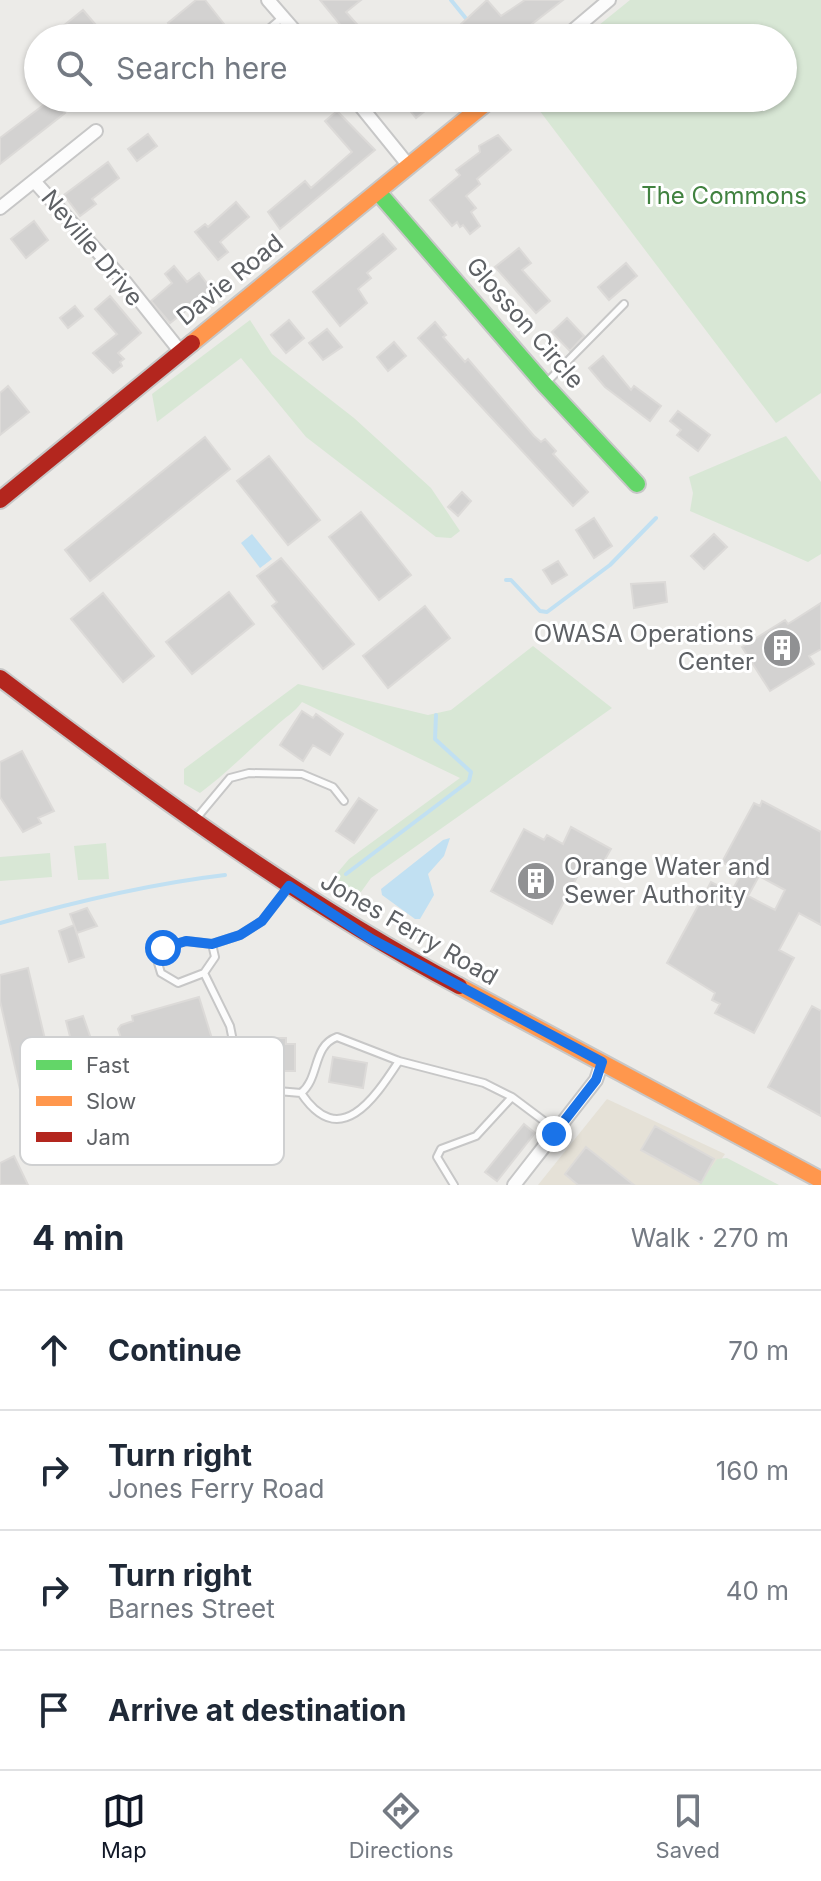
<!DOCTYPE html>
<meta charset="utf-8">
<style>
:root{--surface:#fff;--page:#f6f6f7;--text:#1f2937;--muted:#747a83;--line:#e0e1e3;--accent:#111827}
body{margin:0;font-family:Inter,sans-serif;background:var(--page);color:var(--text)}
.stop{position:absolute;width:24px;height:24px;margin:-18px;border:6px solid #1a73e8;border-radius:50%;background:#fff}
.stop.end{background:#1a73e8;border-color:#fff;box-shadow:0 2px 8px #0008}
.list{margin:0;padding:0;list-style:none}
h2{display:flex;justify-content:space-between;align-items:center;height:104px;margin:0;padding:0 32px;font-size:34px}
h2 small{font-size:26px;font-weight:400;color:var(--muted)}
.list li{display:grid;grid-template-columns:52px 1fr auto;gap:24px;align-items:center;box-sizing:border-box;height:120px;padding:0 32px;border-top:2px solid var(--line)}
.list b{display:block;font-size:30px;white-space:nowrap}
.list p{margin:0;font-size:26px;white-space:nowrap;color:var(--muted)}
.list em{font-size:26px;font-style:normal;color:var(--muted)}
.icon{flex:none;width:44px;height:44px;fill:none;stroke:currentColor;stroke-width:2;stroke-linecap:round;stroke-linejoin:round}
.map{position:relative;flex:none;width:821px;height:1185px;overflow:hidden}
.search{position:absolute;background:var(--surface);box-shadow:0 2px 6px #0004;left:24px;right:24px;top:24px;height:88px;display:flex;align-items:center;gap:20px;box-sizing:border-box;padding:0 28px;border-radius:44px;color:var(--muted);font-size:30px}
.sheet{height:584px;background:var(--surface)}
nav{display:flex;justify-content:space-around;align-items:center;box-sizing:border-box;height:112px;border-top:2px solid var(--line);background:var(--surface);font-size:22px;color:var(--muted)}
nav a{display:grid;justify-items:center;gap:4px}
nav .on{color:var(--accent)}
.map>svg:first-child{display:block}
.commercial{fill:#e5e1d7}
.green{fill:#d8e7d5}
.water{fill:#c1e0f2}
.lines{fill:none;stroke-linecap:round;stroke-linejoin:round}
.stream{stroke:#c1e0f2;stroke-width:4}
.building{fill:#d3d2d1;stroke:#dcdad8;stroke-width:2;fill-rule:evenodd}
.lane-casing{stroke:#c7c7c7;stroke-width:10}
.street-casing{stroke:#c7c7c7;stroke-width:16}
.fast-casing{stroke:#c7c7c7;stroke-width:20}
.slow-casing{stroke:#c7c7c7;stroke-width:20}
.jam-casing{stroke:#c7c7c7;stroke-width:20}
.lane{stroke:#fcfcfc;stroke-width:6}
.street{stroke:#fcfcfc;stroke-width:12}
.fast{stroke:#63d668;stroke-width:16}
.slow{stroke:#ff974d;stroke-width:16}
.jam{stroke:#b3261e;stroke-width:16}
.route{stroke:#1a73e8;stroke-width:10}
.labels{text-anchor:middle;stroke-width:6;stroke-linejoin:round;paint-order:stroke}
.park-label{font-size:24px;fill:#418240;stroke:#fff}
.street-label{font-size:24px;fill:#5e6165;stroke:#fff}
.poi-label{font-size:24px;fill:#5e6165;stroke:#fff;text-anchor:end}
.key{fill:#fff;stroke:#cfd0d1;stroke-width:2}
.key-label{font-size:22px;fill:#5e6165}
</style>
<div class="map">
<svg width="821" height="1185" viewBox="0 0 821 1185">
<rect width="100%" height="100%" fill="#ecebe8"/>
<path class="commercial" d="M607,1099L725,1154L704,1185H538Z"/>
<path class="green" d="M630,0H821V393L776,423L530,98H783V38H583Z
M250,320L272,354L354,418L431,488L460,531L451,538L436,537L306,437L241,358L157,422L152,394Z
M786,436L821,482V554L808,562L690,511L693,493L689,477Z
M533,646L612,708L371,878L361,892L335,891L333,878L349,859L460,778L302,702C294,713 285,717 275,727C250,749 227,773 200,793L184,784V769L298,684L428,715L451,710Z
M106,843L109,879L78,880L74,846Z
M50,853L52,877L0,881V857Z
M727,1158L779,1185H699L717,1159Z"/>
<path class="water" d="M252,534L272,559L260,568L241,543Z
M450,838L444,856L428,874L434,895L420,919H415L382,895L381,889L443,840Z"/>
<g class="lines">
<path class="stream" d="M451,0L468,21
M506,580H511L540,611L547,612L610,565L656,518
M346,874L469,781L471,772L435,739L436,715
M0,923C74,902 148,884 225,875"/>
</g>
<path class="building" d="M196,0H205L235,38H180L168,23Z
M320,0H361L346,12L363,31L351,38Z
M487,0L501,16L525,0H563L523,31L529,38H446Z
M83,10L95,24L78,38H62L57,31Z
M53,98L65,113L0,164V138Z
M400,98H424L431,106L416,118Z
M337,111L375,150L280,229L268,212L305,181L311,188L352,152L325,121Z
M148,134L157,146L137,161L128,149Z
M498,135L511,150L477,179L480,184L466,196L476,208L471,212L480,226L470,234L463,225L460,227L457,222L452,226L430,200L460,175L456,170L480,152L479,146Z
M108,162L119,178L92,199L96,204L80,216L64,195Z
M236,202L249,217L220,242L228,252L218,260L195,232L205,224L208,227Z
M34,221L48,240L26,258L11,239Z
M383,234L396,249L367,273L371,278L358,289L367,303L340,326L313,292Z
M519,248L531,263L522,270L550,301L536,313L495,267Z
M626,263L637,276L609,300L598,287Z
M174,266L187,282L199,273L212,290L170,323L151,301L172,283L165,274Z
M110,296L141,333L118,353L124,359L120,362L122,366L113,373L93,353L117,334L95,309Z
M75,306L83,316L68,328L60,318Z
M567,318L584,336L570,351L552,332Z
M289,320L304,338L286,353L271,335Z
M435,322L446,335L443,337L465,362L468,359L534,436L541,442L545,439L556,451L553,454L588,492L573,506L418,338Z
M327,329L342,347L323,360L309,343Z
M394,342L406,356L388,371L377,357Z
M603,356L631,390L634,386L661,406L650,421L605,387L589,368Z
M8,386L29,412L0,435V393Z
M678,411L710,435L698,451L677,435L681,430L670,421Z
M205,437L230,469L90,581L65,550Z
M269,456L320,520L288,545L237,481Z
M462,492L471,501L458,516L448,507Z
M361,512L411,575L379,600L329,537Z
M594,518L612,546L594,558L576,530Z
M714,534L727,547L704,569L691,556Z
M281,558L354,644L323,669L272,606L277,602L257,576Z
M558,561L567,575L552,584L543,570Z
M665,582L667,602L634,608L631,584Z
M229,592L254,624L192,674L166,642Z
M103,593L154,656L123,682L71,619Z
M821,603V649L809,656L814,664L770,691L742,647L785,620L788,624Z
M425,606L450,638L388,688L363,656Z
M302,711L313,718L316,714L343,734L330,755L313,745L303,761L280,745Z
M22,751L54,811L38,818L41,823L23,832L0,797V762Z
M359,798L377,810L354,843L336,831Z
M762,801L821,832V925L799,913L779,950L794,958L754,1033L715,1013L720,1004L712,1000L715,993L667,963L711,882L731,892L742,873L722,862L754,803L760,806ZM759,876L785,890L775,910L748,896Z
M571,827L611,849L598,872L584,864L552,924L491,891L524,829L544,840L547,835L563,844Z
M87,908L97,926L77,933L70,914Z
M74,925L84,957L69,962L59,931Z
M28,968L59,1098L24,1107L0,1001V975Z
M199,997L218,1058L183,1069L176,1047L144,1056L143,1051L127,1056L118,1029L121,1025L133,1021L132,1016Z
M812,1006L821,1011V1116L768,1087Z
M83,1016L103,1073L81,1079L66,1021Z
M273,1038H286V1044H295V1071H273Z
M333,1057L367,1063L363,1088L329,1082Z
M524,1124L535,1133L497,1181L485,1172Z
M655,1126L714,1159L701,1183L641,1150Z
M586,1147L634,1185H578L565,1174Z
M14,1156L28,1185H0V1163Z"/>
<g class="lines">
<defs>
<path id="lane" d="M258,38L283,17
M547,382L624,304
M195,820L230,778L249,773L302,774L333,787L344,801
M212,944L215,957L204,973L178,983L161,973L158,963L163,948L186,941L212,944L240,935L262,921L287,889
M204,973L230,1026L235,1051L278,1091L301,1093C320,1078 312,1046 337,1037L399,1061L484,1083L512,1097
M301,1093C340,1151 374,1099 399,1061
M454,1185L437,1157L441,1149L476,1136L512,1097L556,1130"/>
<path id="street" d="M268,0L301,38
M564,38L609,0
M354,98L409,166
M34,181L125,282L180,351
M0,208L96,131
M514,1185L596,1080L602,1062"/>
<path id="fast" d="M378,192L544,384L637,484"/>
<path id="slow" d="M192,343L492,98
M459,986L821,1180"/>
<path id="jam" d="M0,500L192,343
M0,678C148,790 296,899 459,986"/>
</defs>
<use href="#lane" class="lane-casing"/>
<use href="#street" class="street-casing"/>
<use href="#fast" class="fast-casing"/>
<use href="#slow" class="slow-casing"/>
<use href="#jam" class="jam-casing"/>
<use href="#lane" class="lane"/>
<use href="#street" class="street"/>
<use href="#fast" class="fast"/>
<use href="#slow" class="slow"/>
<use href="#jam" class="jam"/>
</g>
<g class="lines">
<path class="route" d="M163,948L186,941L212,944L240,935L262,921L289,886L371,939L602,1062L596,1080L554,1134"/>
</g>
<defs>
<symbol id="building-disc" viewBox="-11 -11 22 22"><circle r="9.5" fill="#909193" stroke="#fff"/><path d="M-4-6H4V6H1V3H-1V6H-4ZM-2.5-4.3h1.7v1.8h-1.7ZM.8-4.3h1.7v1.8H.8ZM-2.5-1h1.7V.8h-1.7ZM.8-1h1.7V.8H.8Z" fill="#fff"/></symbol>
</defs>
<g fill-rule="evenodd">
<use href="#building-disc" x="760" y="626" width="44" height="44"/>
<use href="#building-disc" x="514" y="859" width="44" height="44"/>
</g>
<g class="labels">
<g class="park-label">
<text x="724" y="204">The Commons</text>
</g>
<g class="street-label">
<text transform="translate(92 248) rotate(50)" y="8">Neville Drive</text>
<text transform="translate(230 280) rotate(-39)" y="8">Davie Road</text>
<text transform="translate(525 323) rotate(49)" y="8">Glosson Circle</text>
<text transform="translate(409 929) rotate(30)" y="8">Jones Ferry Road</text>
</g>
<g class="poi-label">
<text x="754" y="642">OWASA Operations<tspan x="754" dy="28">Center</tspan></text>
<text x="564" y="875" text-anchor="start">Orange Water and<tspan x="564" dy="28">Sewer Authority</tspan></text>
</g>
</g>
<rect x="20" y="1037" width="264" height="128" rx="12" class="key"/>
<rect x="36" y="1060" width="36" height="10" fill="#63d668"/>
<rect x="36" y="1096" width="36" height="10" fill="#ff974d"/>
<rect x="36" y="1132" width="36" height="10" fill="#b3261e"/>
<g class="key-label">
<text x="86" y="1073">Fast</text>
<text x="86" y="1109">Slow</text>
<text x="86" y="1145">Jam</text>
</g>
</svg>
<div class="stop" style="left:163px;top:948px"></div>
<div class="stop end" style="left:554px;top:1134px"></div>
<div class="search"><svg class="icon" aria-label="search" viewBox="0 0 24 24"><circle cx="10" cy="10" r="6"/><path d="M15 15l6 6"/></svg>Search here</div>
</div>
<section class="sheet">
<h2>4 min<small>Walk · 270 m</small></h2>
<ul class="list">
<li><svg class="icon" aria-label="ahead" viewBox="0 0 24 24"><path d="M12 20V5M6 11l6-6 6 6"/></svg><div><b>Continue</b></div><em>70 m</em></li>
<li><svg class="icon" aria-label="right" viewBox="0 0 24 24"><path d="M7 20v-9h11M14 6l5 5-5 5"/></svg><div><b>Turn right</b><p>Jones Ferry Road</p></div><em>160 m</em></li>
<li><svg class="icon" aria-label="right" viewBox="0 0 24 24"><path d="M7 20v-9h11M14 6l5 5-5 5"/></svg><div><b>Turn right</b><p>Barnes Street</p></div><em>40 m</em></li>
<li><svg class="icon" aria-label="arrive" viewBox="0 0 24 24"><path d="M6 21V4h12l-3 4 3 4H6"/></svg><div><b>Arrive at destination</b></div></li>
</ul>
</section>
<nav>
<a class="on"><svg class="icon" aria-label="map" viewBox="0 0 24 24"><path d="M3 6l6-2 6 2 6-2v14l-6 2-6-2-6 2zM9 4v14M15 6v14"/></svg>Map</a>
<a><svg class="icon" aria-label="directions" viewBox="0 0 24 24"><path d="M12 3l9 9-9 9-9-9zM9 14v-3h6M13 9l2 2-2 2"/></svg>Directions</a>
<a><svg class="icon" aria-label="saved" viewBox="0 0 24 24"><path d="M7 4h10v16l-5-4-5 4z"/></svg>Saved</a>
</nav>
